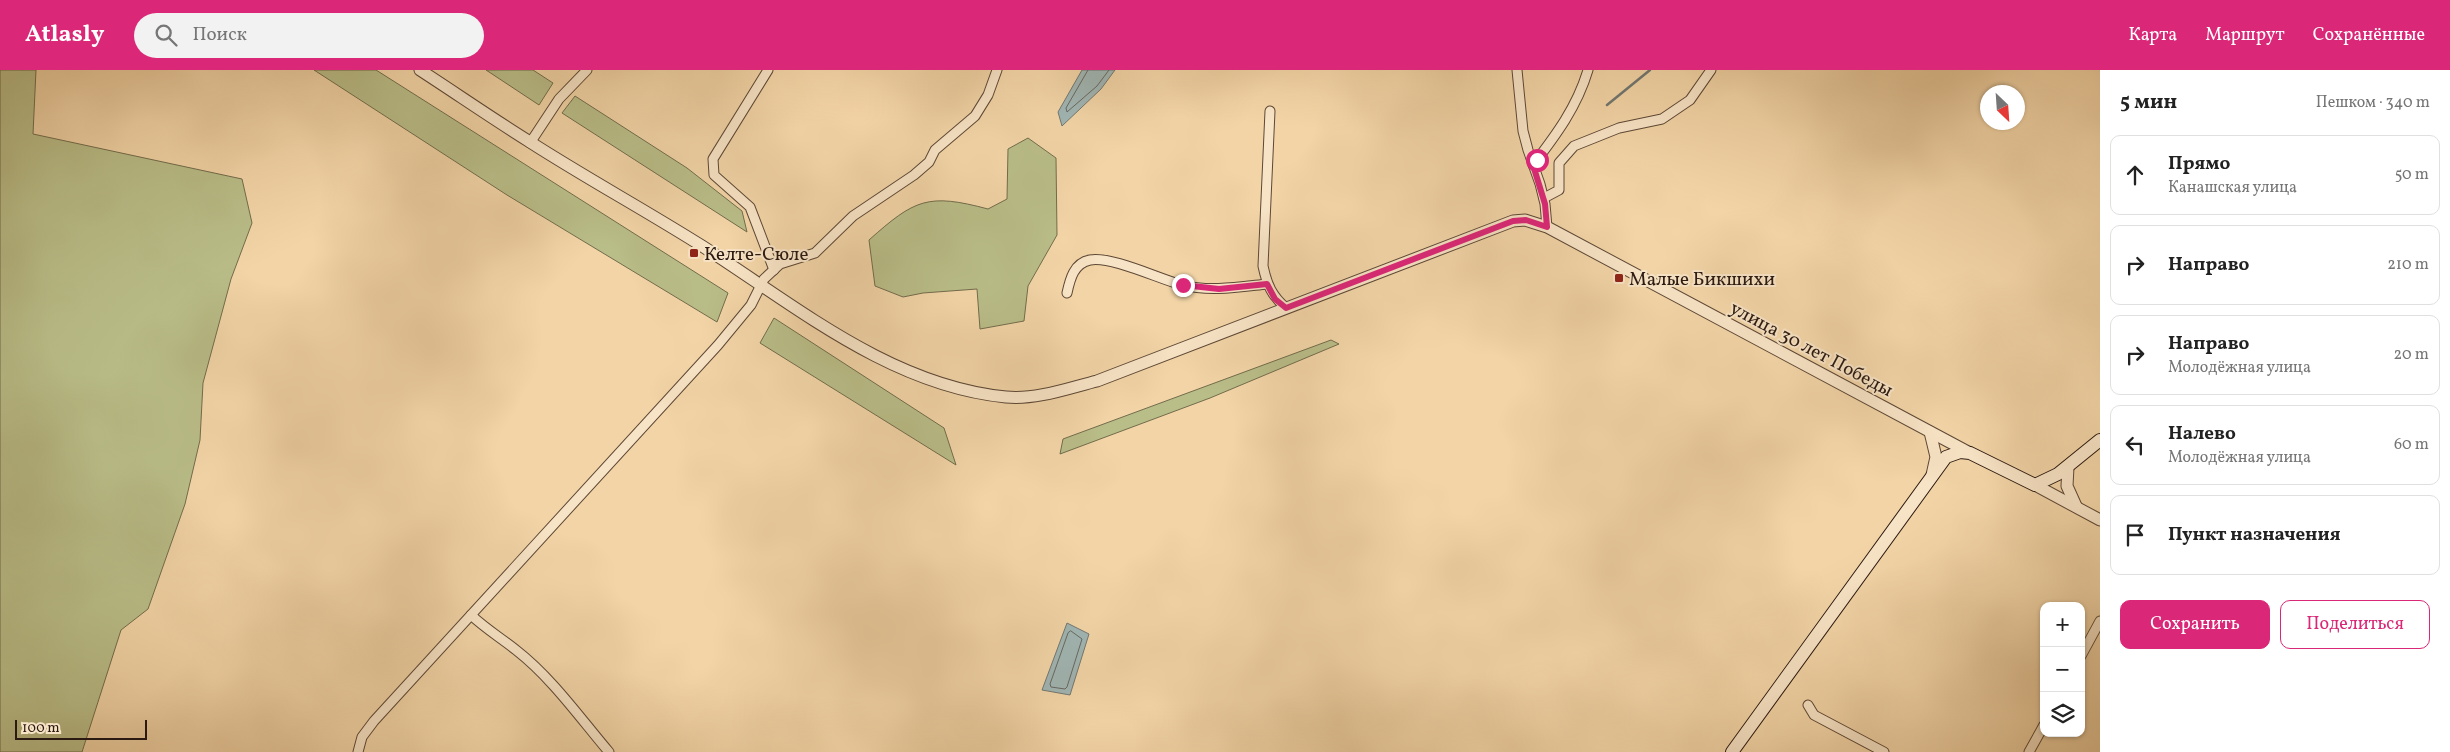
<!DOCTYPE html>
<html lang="ru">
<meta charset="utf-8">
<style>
:root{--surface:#fff;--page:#f2f2f2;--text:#222;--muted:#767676;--line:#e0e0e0;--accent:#db2777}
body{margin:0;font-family:Vollkorn,serif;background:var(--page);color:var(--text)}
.controls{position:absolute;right:15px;bottom:15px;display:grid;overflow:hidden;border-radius:10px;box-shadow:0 1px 4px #0004}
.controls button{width:45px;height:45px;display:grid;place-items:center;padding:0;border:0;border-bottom:1px solid var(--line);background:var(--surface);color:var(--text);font:25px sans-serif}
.compass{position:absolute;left:1980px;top:15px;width:45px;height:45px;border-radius:50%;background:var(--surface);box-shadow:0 1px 4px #0004;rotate:155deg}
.scale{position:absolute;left:15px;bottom:12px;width:132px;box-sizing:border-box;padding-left:5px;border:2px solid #2b1a11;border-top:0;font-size:14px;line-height:18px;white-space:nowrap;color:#2b1a11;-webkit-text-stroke:4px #f7e3c5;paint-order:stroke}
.stop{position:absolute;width:15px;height:15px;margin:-11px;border:4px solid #db2777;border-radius:50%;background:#fff}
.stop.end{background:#db2777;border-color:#fff;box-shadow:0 1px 5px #0008}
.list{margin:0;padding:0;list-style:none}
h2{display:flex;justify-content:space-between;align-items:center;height:65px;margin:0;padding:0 20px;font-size:21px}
h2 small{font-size:16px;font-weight:400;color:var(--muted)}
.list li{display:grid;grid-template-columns:32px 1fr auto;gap:15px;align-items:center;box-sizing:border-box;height:80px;margin:0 10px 10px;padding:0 10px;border:1px solid var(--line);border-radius:10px}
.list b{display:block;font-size:19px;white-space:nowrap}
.list p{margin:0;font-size:16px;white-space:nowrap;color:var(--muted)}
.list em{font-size:16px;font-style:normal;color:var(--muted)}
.actions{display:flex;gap:10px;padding:15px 20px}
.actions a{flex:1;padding:11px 0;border:1px solid var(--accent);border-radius:10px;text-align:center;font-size:18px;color:var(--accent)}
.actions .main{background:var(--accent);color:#fff}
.icon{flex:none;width:28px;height:28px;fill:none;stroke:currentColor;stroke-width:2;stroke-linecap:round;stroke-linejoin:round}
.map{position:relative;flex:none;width:2100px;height:682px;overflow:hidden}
header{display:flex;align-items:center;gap:30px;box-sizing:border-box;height:70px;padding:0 25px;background:var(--accent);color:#fff}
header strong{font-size:24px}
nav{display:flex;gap:28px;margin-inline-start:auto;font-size:18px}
.search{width:350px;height:45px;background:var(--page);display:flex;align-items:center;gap:12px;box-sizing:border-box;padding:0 18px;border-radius:28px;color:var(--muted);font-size:19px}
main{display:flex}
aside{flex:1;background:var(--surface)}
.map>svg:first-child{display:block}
.green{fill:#b9bd88;stroke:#726c4c}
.water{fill:#a0b5b3;stroke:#717772}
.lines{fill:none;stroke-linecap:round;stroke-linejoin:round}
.shore{stroke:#666862;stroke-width:1}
.stream{stroke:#717772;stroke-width:2.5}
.minor-casing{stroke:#5d4836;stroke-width:11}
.tertiary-casing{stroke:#5d4836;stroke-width:13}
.secondary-casing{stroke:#2b1a11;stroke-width:14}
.minor{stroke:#f7e3c5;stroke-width:9}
.tertiary{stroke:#f7e3c5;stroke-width:11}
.secondary{stroke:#f7e3c5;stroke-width:12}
.route{stroke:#db2777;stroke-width:6}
.poi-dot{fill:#8f2418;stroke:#f7e3c5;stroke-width:2}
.labels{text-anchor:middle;stroke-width:4;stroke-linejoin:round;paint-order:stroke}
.poi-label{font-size:19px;fill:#2b1a11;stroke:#f7e3c5;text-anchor:start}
.street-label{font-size:19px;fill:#2b1a11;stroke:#f7e3c5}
</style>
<header>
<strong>Atlasly</strong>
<div class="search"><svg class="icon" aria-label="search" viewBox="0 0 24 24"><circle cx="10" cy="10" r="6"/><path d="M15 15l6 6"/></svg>Поиск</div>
<nav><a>Карта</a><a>Маршрут</a><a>Сохранённые</a></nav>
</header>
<main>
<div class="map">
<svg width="2100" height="682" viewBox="0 0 2100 682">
<rect width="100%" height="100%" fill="#f2d4a6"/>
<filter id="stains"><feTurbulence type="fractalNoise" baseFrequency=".004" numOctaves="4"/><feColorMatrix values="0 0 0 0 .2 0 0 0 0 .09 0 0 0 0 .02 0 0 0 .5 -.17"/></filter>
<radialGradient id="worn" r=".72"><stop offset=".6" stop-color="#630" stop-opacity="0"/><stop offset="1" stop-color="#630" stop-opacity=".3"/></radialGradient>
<g class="green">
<polygon points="0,0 36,0 33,64 242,109 252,153 231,209 203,313 200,370 185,434 148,539 121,560 82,682 0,682"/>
<polygon points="314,0 376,0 728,223 717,252 507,125"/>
<polygon points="486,0 533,0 553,13 539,35"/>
<polygon points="575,26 687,98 742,141 747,162 562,43"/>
<path d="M1028 68 1056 88 1057 165 1028 216 1024 251 980 259 977 219 923 223 903 227 875 216 869 170C915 129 928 123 988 139L1007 129 1008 79Z"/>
<polygon points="774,248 944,358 956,395 760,273"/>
<polygon points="1331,270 1339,274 1210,328 1060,384 1063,369"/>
</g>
<g class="water">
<polygon points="1082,0 1115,0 1101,19 1062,56 1058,42"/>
<polygon points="1067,553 1089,564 1070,625 1042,620"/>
</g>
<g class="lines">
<g class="shore">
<polyline points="1088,0 1066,38 1067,42 1097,16 1109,0"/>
<polygon points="1071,561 1082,569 1067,617 1065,619 1051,617 1050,614 1068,563"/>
</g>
<polyline class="stream" points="1607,35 1650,0"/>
<g class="minor-casing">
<g id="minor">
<polyline points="768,0 713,89 714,105 750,137 774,200"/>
<polyline points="1517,0 1523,61 1528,80 1540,114 1545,134 1547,157"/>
<path d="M1270 41 1263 196C1267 215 1272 226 1286 238"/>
<polyline points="530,73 559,29 587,0"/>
<path d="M1533 95C1556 65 1577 37 1588 0"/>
<polyline points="1544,128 1559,120 1559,93 1574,76 1619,58 1662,49 1690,30 1711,0"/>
<path d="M1067 223C1070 209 1074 193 1090 190 1112 186 1159 209 1182 215 1210 222 1239 217 1267 214"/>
<path d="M471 545C486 559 501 568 516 580 552 608 580 648 609 682"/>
<polyline points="2081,586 2100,551"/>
<polyline points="1808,635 1814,645 1884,682"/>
<polyline points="358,682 362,667 374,651 718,275 751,235 764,209 780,194 815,183 853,146 914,105 929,92 935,80 975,46 988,25 997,0"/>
<polyline points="2029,682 2044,655"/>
</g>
</g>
<g class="tertiary-casing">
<g id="tertiary">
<path d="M420 0C457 24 493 49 530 72 586 108 645 140 702 176 796 236 891 316 1006 327 1036 330 1069 318 1097 311L1513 151 1525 150 1547 157 1970 383"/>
<polyline points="1930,362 1936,387 1932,405"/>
<polyline points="2068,397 2067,416 2076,436"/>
<polyline points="2035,415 2100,450"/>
</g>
</g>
<g class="secondary-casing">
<polyline id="secondary" points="1732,682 1946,387 1960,382 1970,383 2035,415 2058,404 2100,370"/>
</g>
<use href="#minor" class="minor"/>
<use href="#tertiary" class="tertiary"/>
<use href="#secondary" class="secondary"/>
</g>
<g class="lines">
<polyline class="route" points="1183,215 1219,219 1267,214 1275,229 1286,238 1513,151 1526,150 1547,157 1545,134 1533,95 1537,90"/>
</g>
<g class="poi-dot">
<rect x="689" y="178" width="10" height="10" rx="2.5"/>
<rect x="1614" y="203" width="10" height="10" rx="2.5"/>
</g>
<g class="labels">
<g class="poi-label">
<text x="704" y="190">Келте-Сюле</text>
<text x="1629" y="215">Малые Бикшихи</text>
</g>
<g class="street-label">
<text transform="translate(1812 278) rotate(28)" y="7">улица 30 лет Победы</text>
</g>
</g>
<rect width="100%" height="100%" filter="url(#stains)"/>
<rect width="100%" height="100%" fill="url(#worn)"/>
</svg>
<div class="controls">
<button>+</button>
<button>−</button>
<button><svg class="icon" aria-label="layers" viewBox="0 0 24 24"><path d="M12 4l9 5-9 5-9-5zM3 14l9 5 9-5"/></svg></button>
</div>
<svg class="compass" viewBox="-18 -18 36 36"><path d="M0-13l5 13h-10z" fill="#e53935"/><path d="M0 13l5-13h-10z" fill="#767676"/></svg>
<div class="scale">100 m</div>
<div class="stop" style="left:1537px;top:90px"></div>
<div class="stop end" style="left:1183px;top:215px"></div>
</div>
<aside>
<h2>5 мин<small>Пешком · 340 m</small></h2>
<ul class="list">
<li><svg class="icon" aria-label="ahead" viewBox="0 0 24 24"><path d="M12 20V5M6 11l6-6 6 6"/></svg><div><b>Прямо</b><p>Канашская улица</p></div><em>50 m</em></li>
<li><svg class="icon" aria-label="right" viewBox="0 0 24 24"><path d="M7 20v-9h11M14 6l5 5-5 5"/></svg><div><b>Направо</b></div><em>210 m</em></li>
<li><svg class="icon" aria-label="right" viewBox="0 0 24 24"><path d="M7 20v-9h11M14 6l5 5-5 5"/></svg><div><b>Направо</b><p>Молодёжная улица</p></div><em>20 m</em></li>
<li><svg class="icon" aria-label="left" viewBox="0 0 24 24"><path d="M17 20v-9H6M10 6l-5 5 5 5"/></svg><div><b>Налево</b><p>Молодёжная улица</p></div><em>60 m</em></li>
<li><svg class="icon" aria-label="arrive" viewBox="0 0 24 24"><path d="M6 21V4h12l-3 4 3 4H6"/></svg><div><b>Пункт назначения</b></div></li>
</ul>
<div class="actions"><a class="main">Сохранить</a><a>Поделиться</a></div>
</aside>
</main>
